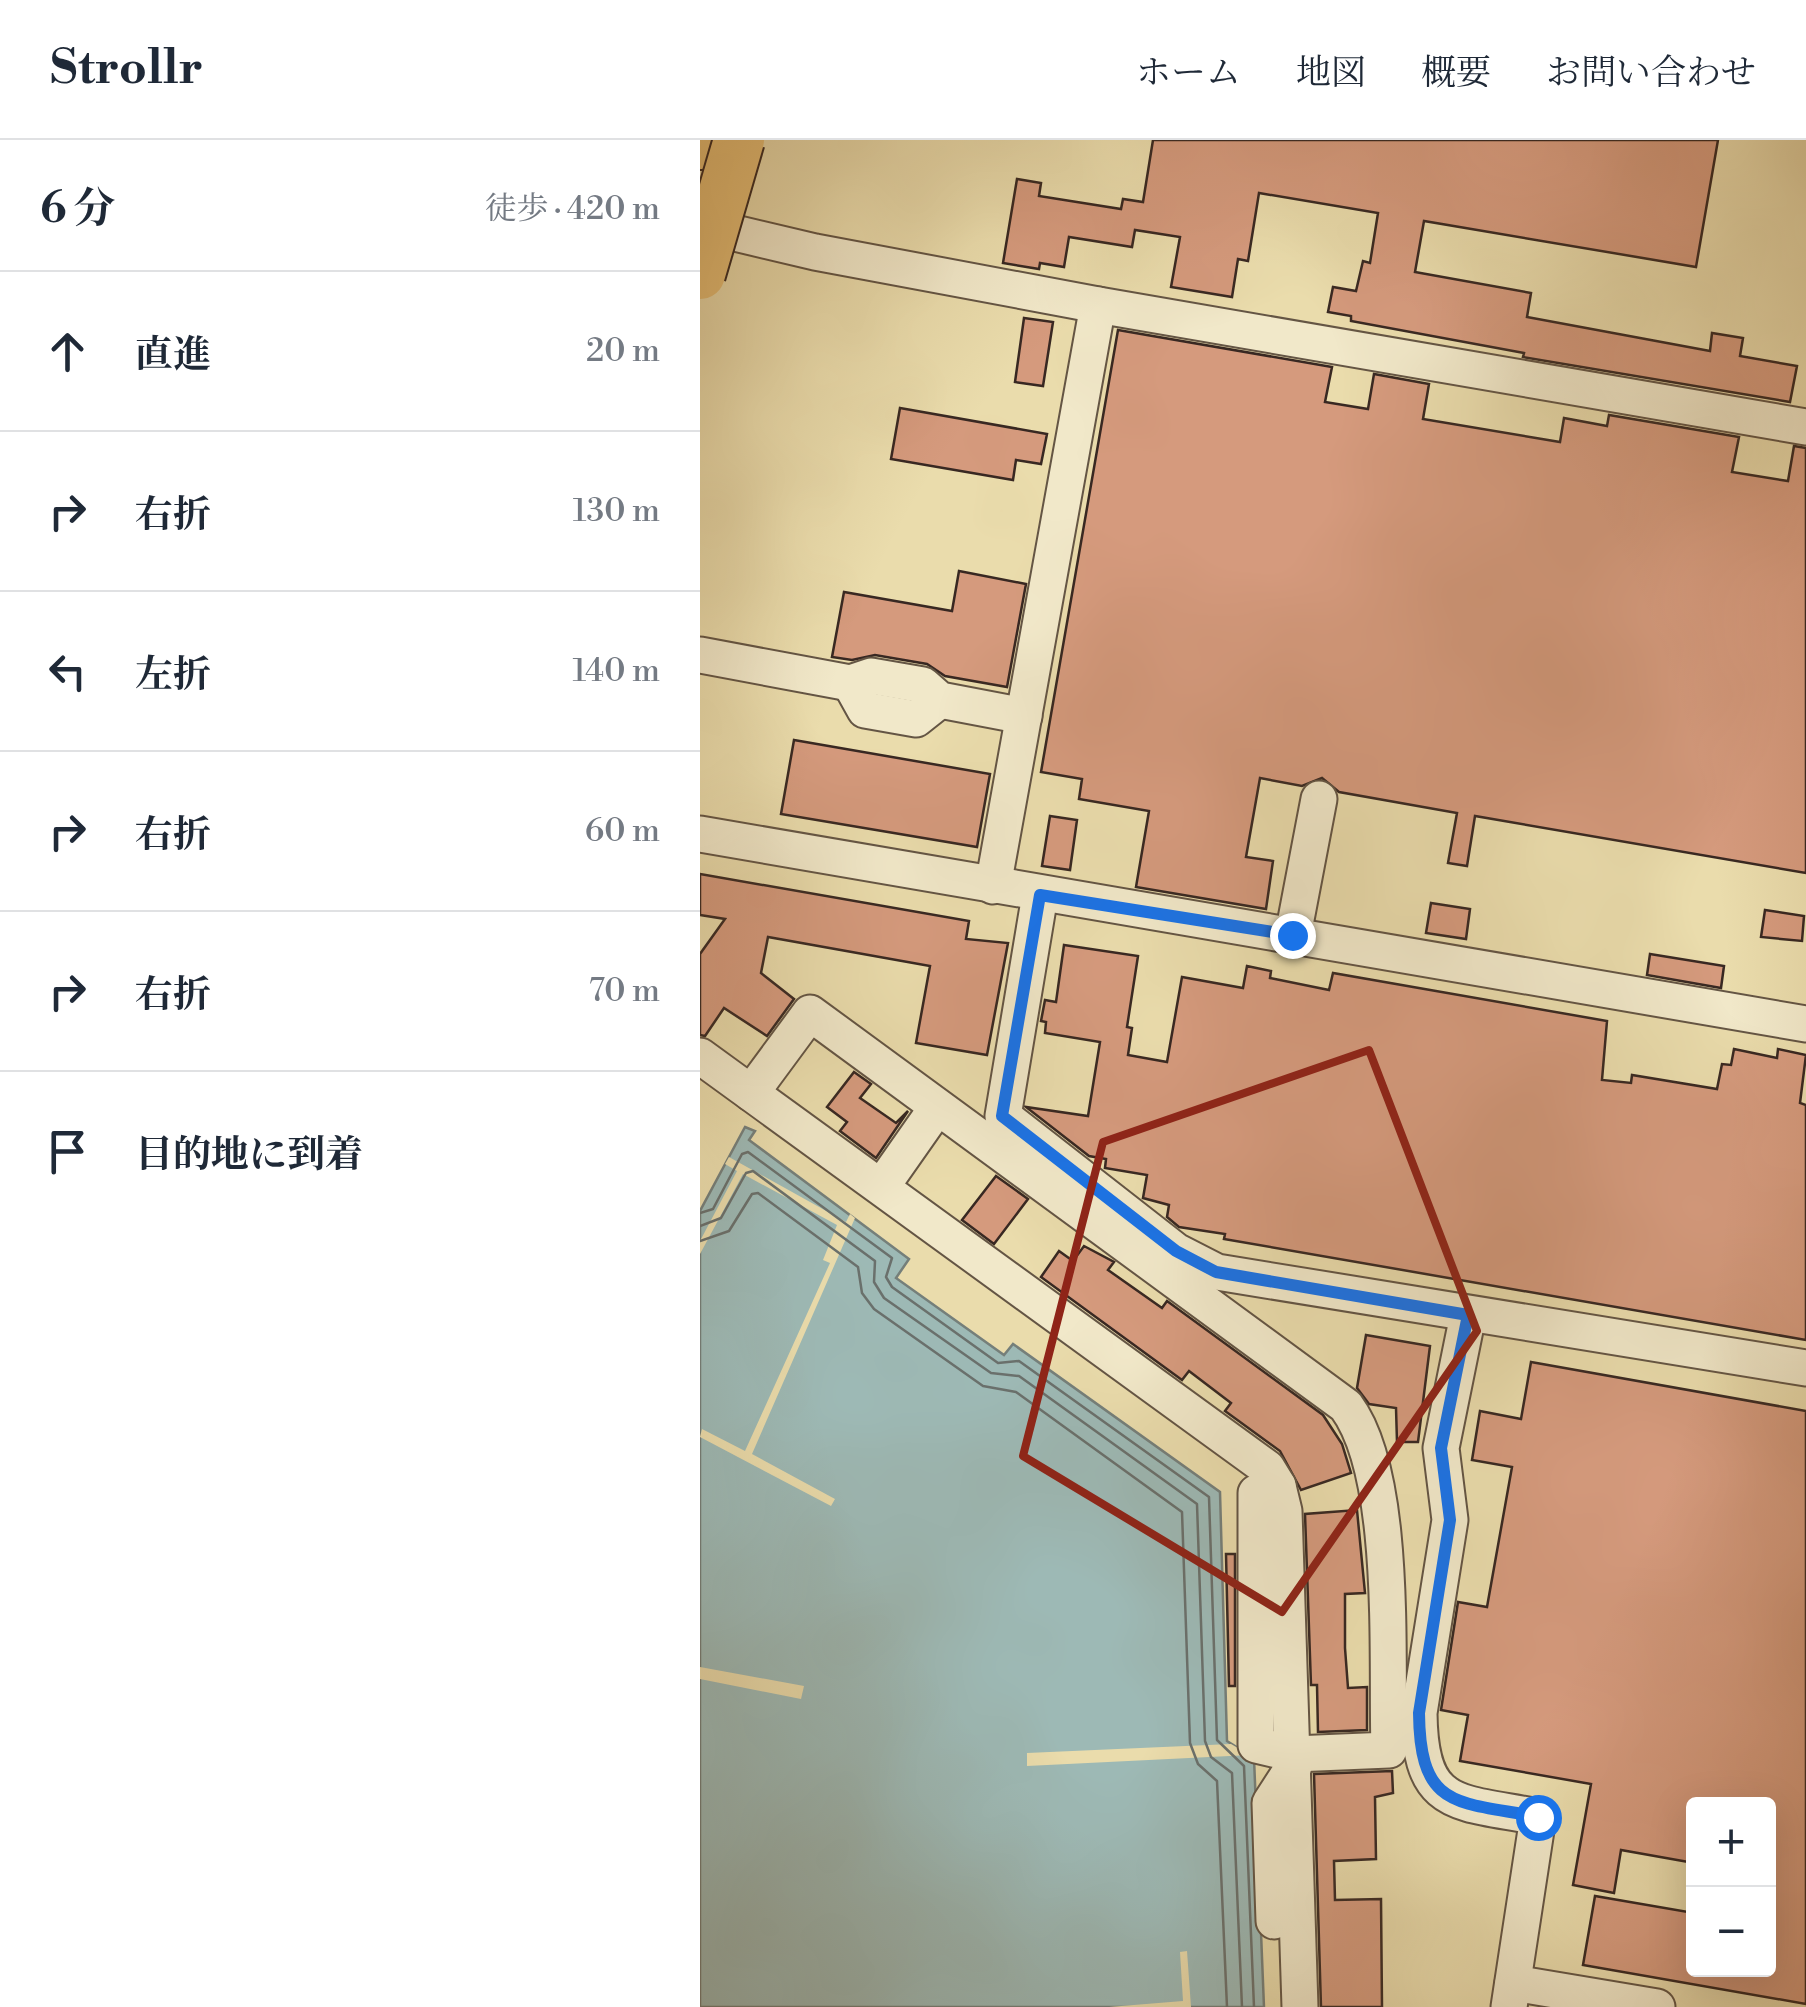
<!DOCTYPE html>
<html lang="ja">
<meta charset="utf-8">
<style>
:root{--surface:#fff;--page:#f2f2f3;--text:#1f2937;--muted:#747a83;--line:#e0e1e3}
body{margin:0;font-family:"Libre Bodoni","Noto Serif JP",serif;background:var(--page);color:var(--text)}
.controls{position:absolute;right:30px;bottom:30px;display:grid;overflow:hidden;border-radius:10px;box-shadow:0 10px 40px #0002}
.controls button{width:90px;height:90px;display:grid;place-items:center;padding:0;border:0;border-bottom:2px solid var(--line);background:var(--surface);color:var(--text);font:50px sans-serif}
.stop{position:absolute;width:30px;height:30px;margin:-22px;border:8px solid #1a73e8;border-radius:50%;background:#fff}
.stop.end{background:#1a73e8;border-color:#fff;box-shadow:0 2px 10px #0008}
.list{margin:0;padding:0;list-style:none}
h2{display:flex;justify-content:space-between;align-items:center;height:130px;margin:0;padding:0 40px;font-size:42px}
h2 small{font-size:32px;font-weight:400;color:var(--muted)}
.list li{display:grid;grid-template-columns:65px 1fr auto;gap:30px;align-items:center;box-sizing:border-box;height:160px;padding:0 40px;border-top:2px solid var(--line)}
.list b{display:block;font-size:38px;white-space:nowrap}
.list em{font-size:32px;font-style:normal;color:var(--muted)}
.icon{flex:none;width:55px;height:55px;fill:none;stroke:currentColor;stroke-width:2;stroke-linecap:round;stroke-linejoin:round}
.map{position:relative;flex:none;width:1106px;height:1867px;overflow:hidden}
header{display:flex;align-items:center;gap:60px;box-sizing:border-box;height:140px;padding:0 50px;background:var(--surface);border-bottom:2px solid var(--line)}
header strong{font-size:48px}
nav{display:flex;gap:55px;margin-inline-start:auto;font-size:35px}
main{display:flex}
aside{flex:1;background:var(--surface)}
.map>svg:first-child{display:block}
.water{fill:#9db9b5;stroke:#757f7a;stroke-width:2.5}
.pier{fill:#eadcac}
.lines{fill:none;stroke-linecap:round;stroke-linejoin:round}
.shore{stroke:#6a706c;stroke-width:2.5}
.building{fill:#d59a7d;stroke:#382822;stroke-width:2.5}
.minor-casing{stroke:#645544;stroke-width:39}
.highway-casing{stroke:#382822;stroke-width:54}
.minor{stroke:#f1e8c9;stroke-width:35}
.highway{stroke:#e5be76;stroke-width:50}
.highway-bridge-casing{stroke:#382822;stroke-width:54;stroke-linecap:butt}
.highway-bridge{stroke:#e5be76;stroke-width:50}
.route{stroke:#1a73e8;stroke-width:12}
.marked{fill:none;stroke:#8f2418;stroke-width:8;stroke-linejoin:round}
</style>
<header>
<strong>Strollr</strong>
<nav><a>ホーム</a><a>地図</a><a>概要</a><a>お問い合わせ</a></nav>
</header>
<main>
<aside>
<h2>6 分<small>徒歩 · 420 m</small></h2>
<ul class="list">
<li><svg class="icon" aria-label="ahead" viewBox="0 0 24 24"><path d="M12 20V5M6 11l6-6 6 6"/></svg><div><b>直進</b></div><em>20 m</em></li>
<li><svg class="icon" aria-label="right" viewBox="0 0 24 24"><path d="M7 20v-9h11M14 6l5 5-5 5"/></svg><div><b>右折</b></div><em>130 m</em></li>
<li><svg class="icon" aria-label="left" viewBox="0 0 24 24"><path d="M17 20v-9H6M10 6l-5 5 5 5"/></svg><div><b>左折</b></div><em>140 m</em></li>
<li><svg class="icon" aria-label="right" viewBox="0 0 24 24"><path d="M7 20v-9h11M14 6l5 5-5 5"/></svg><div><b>右折</b></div><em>60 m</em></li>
<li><svg class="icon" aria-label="right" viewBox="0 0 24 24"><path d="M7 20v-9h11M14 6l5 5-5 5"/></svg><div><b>右折</b></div><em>70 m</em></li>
<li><svg class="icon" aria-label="arrive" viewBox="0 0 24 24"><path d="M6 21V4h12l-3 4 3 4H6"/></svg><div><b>目的地に到着</b></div></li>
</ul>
</aside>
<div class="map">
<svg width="1106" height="1867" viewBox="0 0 1106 1867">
<rect width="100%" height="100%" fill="#eadcac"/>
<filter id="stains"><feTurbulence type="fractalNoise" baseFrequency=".002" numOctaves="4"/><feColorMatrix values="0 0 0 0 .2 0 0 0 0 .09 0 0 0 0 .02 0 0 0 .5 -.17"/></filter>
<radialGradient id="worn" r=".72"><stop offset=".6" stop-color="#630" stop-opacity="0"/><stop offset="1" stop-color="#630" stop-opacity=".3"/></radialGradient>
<polygon class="water" points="45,987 55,991 49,1000 209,1119 196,1138 304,1215 313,1204 520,1352 527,1601 554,1618 564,1867 0,1867 0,1071"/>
<g class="pier">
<polygon points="29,1017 146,1082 150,1074 155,1078 52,1314 135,1359 131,1366 0,1297 2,1289 45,1311 130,1123 123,1120 137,1085 43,1034 0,1114 0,1101 37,1031 25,1024"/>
<polygon points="0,1527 104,1546 101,1559 0,1539"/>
<polygon points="531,1604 550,1615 327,1626 327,1613"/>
<polygon points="487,1811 491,1867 409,1867 483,1861 480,1812"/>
</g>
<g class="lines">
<g class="shore">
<polyline points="0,1073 13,1069 42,1014 48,1012 192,1118 186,1137 192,1147 298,1223 319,1221 509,1357 517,1600 544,1626 554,1867"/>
<polyline points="0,1086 21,1078 46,1033 53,1031 175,1121 174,1142 184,1158 291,1233 319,1236 497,1364 505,1601 511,1617 532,1633 542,1867"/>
<polyline points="0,1101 29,1091 52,1054 58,1053 158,1127 162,1153 174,1169 283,1246 316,1252 482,1372 490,1603 498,1624 517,1641 527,1867"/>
</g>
</g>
<g class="building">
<polygon points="453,0 1018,0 996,127 724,81 715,132 831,153 827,177 1010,211 1012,193 1043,198 1040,216 1097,226 1090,262 823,217 824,213 651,181 651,176 628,172 633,147 656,151 663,121 670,123 678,73 559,53 548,121 538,119 532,157 471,147 480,97 435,90 432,107 369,97 364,127 340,123 339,129 303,123 317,39 341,43 339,56 421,69 423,59 443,62"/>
<polygon points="324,178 353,182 343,246 315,242"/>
<polygon points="418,190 632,227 625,262 668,269 674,234 729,244 723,279 860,302 864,278 907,286 909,275 1039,297 1032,332 1088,341 1094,306 1106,308 1106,733 775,676 767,726 748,723 757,673 639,652 622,638 602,646 560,638 546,717 573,721 566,769 436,747 449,671 379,659 382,639 341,632"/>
<polygon points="200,268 347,294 341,324 316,320 313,340 191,319"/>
<polygon points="259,431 326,444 307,547 245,536 227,524 175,515 152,520 132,517 144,452 252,471"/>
<polygon points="94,600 290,634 277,707 81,674"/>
<polygon points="350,676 377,680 370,730 342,726"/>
<polygon points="0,734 269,781 266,799 308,803 287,915 216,903 230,826 68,797 61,833 94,859 67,896 24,868 5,896 0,895 0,814 25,779 0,775"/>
<polygon points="731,763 770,769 766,799 726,793"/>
<polygon points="1065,770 1104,776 1102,801 1061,797"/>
<polygon points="364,805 438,816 427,887 432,888 428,915 467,922 482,837 543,848 547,826 571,831 570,838 629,850 633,833 907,881 902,940 931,943 932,935 1017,949 1022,924 1031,925 1034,909 1077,918 1078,909 1106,915 1100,963 1106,965 1106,1200 524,1099 525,1094 479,1087 467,1077 469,1065 443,1058 447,1035 405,1028 406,1019 389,1016 326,967 388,976 400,902 345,893 346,882 341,881 345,860 356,862"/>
<polygon points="950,814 1024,826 1021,848 947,835"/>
<polygon points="154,932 171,944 160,958 196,983 208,971 176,1018 140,991 147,982 127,967"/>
<polygon points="296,1036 328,1059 294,1104 262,1080"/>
<polygon points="384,1106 414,1122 408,1130 462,1168 467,1161 623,1275 642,1304 651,1333 601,1350 580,1311 525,1271 531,1263 489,1231 482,1240 341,1137 359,1111 373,1121"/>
<polygon points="666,1195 730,1206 718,1302 697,1302 696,1268 669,1264 657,1248"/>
<polygon points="831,1222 1106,1271 1106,1864 883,1825 895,1756 994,1773 994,1830 1068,1830 1068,1664 994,1664 994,1723 921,1710 914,1753 873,1745 891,1644 760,1621 768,1575 741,1570 758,1462 787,1467 812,1327 772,1320 780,1271 821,1279"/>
<polygon points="657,1370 665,1453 645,1454 645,1508 648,1548 667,1547 667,1590 618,1592 617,1545 611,1545 605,1374"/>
<polygon points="526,1414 535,1414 535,1546 529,1546"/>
<polygon points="692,1631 693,1653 675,1657 676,1719 634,1721 635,1760 681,1759 682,1867 621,1867 614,1634"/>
</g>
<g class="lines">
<g class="minor-casing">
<g id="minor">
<polyline points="1,85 115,112 398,165 1106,287"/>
<polyline points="0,515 150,543 171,536 223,545 240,560 324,576"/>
<polyline points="150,543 165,570 216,579 240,560"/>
<polyline points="0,694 1106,884"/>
<polyline points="293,746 398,165"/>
<polyline points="340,755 303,976 476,1111 517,1132 1106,1228"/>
<polyline points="593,795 619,659"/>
<polyline points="0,916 567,1328 578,1346 584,1371 600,1867"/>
<path d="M51 953 110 873 646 1266C698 1336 686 1520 689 1610L594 1614 556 1605V1353L578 1346"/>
<polyline points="182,1046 236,969"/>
<path d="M768 1175 741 1308 750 1380 719 1573C720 1670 757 1661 838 1677L809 1867"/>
<polyline points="574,1781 570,1663 594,1626"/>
<polyline points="813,1843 957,1867"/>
</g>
</g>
<g class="highway-casing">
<polyline id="highway" points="0,4 1,0"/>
</g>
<use href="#minor" class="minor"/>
<use href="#highway" class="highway"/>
<g class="highway-bridge-casing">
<polyline id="highway-bridge" points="0,134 39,0"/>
</g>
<use href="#highway-bridge" class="highway-bridge"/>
</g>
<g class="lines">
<path class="route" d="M592 795 340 755 302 976 476 1111 516 1132 768 1175 741 1308 750 1380 719 1573C720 1670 757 1661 838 1677"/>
</g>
<path class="marked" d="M669 910 777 1191 582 1472 323 1316 403 1002Z"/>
<rect width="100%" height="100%" filter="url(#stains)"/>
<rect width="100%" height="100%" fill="url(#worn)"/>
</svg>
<div class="controls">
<button>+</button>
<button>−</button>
</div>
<div class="stop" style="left:838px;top:1677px"></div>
<div class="stop end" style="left:592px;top:795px"></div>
</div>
</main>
